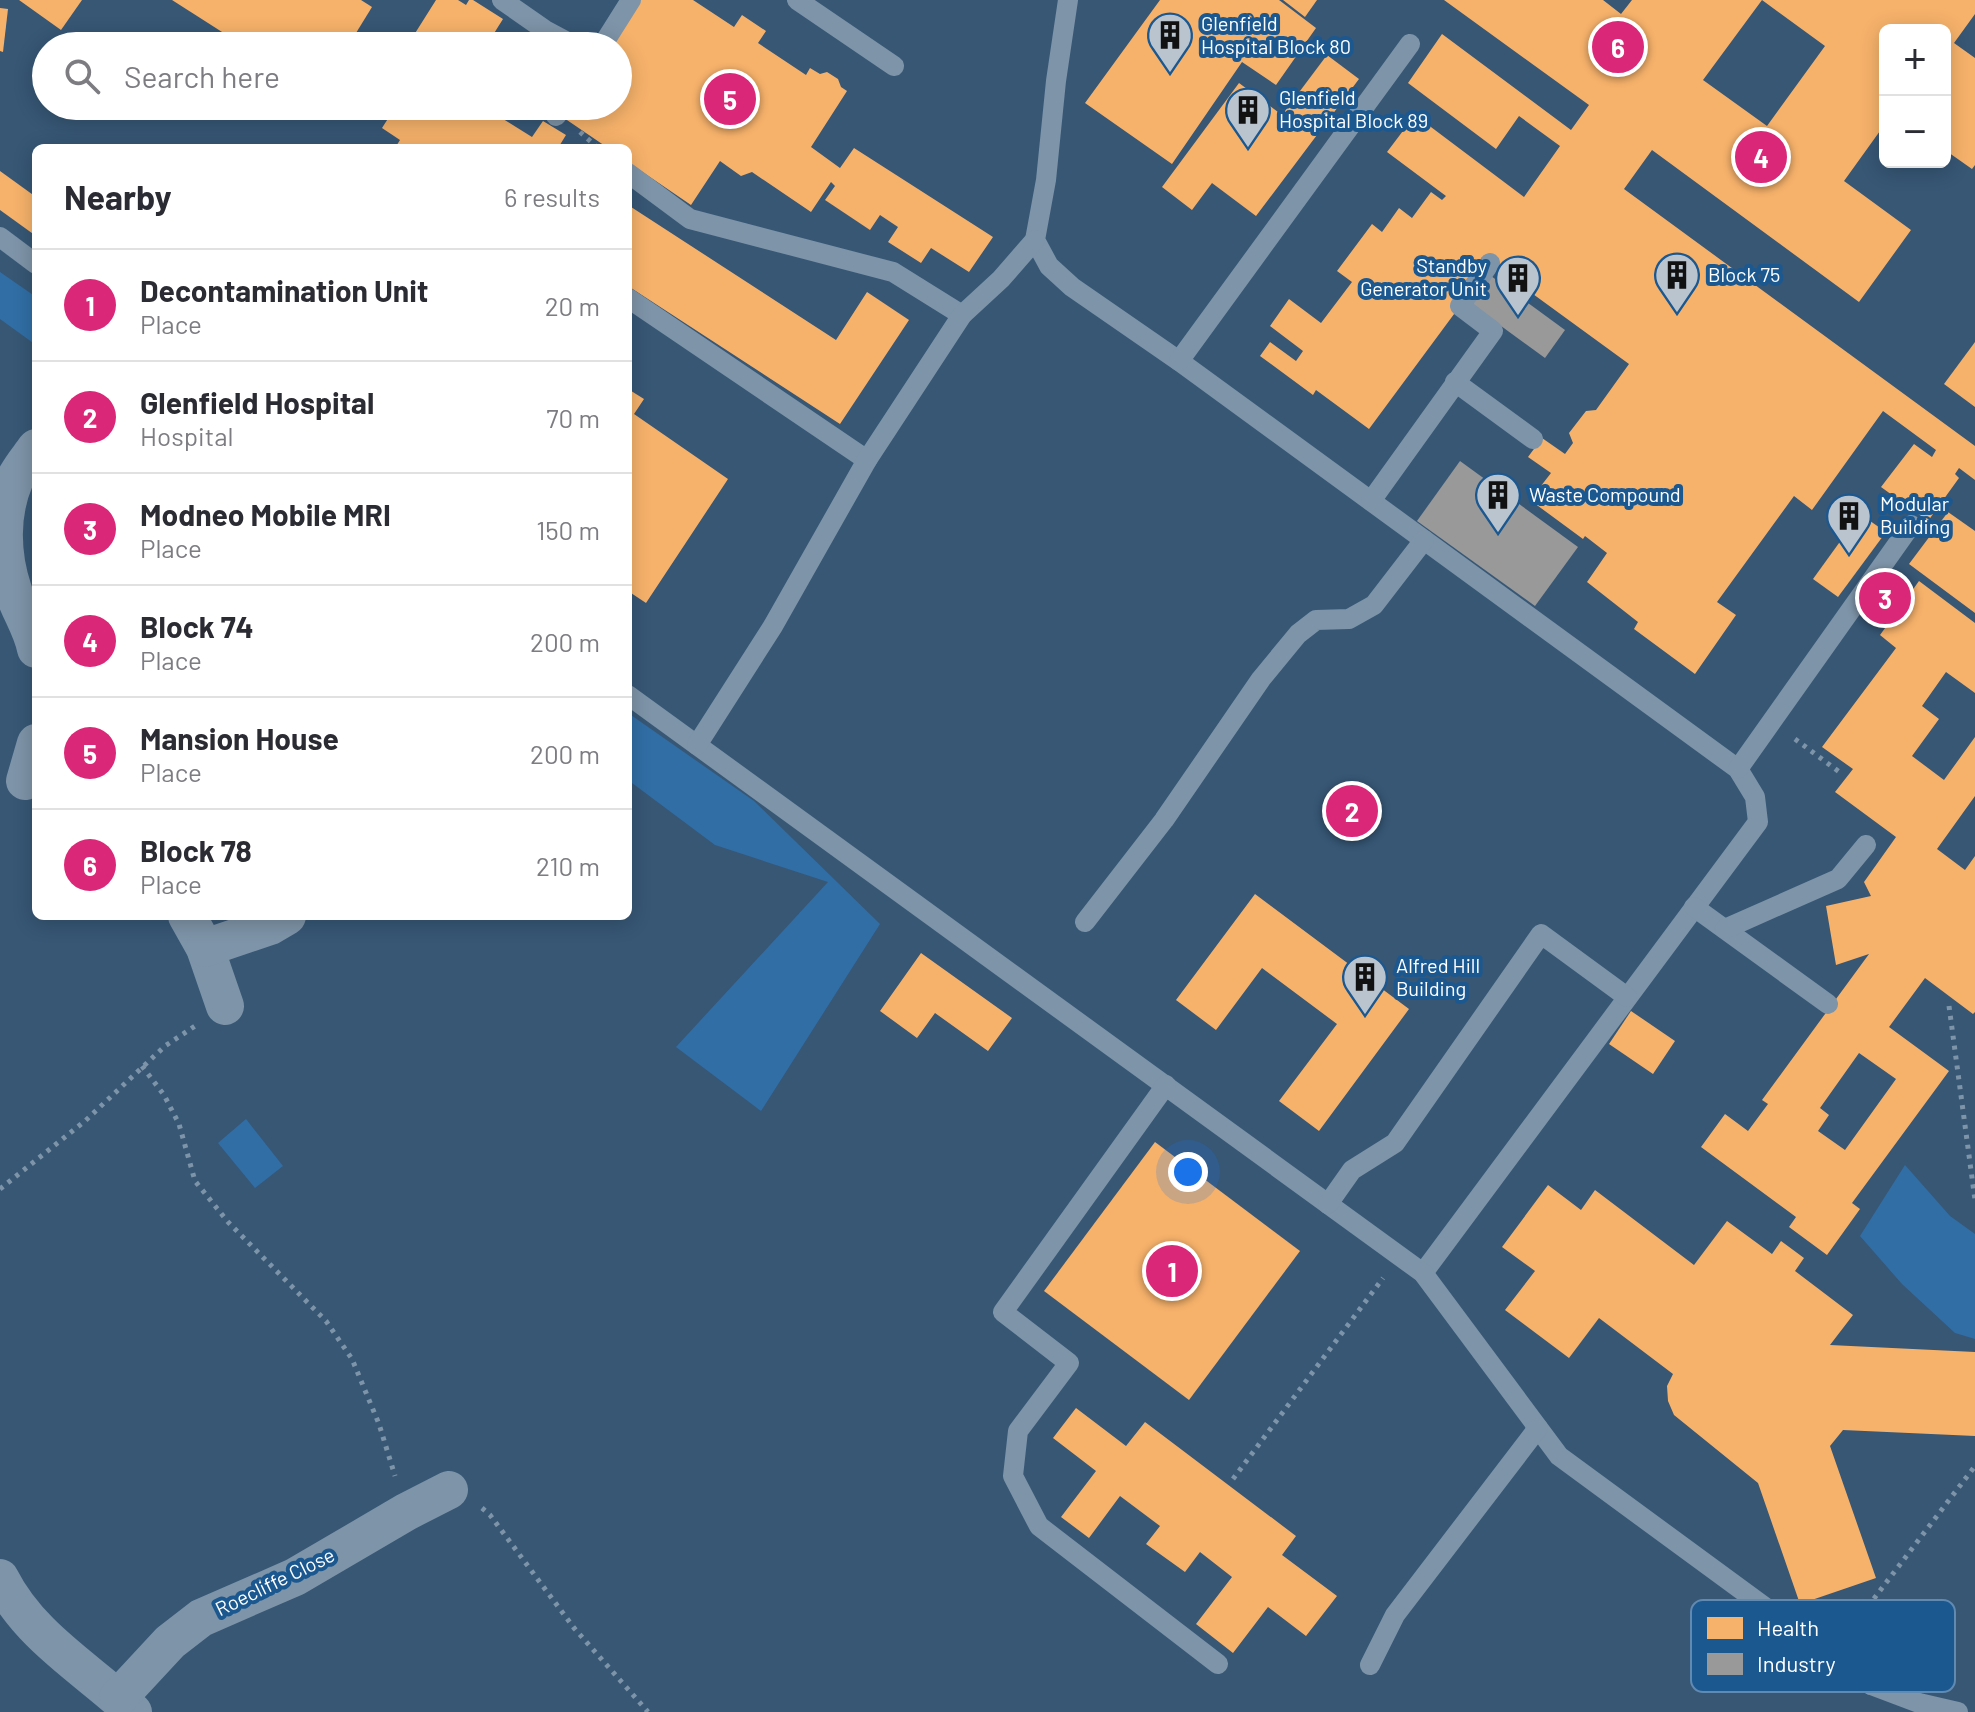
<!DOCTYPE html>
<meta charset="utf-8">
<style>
:root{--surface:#fff;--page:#f2f2f3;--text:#2b2b33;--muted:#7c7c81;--line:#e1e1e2;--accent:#db2777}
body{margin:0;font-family:Barlow,sans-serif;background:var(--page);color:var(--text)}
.controls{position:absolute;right:24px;top:24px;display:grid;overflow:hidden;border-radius:12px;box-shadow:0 4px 20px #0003}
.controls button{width:72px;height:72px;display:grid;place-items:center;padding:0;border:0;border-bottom:2px solid var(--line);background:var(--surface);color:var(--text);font:40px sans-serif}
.you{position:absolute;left:1188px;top:1172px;width:28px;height:28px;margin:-20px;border:6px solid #fff;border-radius:50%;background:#1a73e8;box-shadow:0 0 0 12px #1a73e833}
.badge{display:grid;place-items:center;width:52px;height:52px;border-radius:50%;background:var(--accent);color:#fff;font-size:26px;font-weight:700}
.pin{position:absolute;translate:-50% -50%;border:4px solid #fff;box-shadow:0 2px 8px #0006}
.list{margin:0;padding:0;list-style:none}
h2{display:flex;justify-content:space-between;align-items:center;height:104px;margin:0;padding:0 32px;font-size:34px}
h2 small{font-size:26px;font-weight:400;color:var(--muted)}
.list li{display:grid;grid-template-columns:52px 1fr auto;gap:24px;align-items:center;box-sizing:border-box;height:112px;padding:0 32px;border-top:2px solid var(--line)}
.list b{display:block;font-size:30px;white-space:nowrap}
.list p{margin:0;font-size:26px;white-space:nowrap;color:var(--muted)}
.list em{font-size:26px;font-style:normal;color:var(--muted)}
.icon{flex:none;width:44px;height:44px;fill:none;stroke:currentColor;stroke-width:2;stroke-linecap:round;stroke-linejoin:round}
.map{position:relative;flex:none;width:1975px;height:1712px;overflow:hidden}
.search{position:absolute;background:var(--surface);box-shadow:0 4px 20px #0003;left:32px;top:32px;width:600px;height:88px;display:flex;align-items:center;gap:20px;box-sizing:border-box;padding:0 28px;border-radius:44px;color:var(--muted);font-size:30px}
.panel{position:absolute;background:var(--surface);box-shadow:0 4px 20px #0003;left:32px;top:144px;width:600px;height:776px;border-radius:12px}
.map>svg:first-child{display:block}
.green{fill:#316ea5}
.health{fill:#f6b26b;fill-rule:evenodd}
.industry{fill:#999}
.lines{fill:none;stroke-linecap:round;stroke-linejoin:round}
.path{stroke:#7e94a8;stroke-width:5;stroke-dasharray:4 6;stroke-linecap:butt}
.service{stroke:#7e94a8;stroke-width:20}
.minor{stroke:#7e94a8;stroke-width:38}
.labels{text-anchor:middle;stroke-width:8;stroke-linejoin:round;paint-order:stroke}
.poi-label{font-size:20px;fill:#fff;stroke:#1c5890;text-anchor:start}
.street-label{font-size:20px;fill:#fff;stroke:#1c5890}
.key{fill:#1c5890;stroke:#608ab1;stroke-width:2}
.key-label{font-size:22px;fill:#fff}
</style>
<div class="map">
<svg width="1975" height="1712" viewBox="0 0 1975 1712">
<rect width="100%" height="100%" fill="#375775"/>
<g class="green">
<polygon points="0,272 36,297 36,345 0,319"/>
<polygon points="628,713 754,801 880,924 761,1111 676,1047 828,882 715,845 628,780"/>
<polygon points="246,1119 283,1166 255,1188 218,1143"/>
<polygon points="1905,1165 1950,1216 1975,1234 1975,1339 1955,1333 1902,1284 1860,1236"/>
</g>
<g class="health">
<polygon points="19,0 82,0 61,30"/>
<polygon points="172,0 361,0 372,7 348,46 244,46"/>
<polygon points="436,0 458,0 466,5 469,0 473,0 503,19 486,46 407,46"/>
<polygon points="639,0 693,0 734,27 742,15 766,31 758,43 806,75 810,68 820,74 827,72 838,79 841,87 847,91 811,147 840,168 854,148 993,237 969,272 931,248 921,263 888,242 898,227 880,215 870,230 825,200 835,186 831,182 811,212 752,172 741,176 720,161 691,205 628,162 628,148 608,148 564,118 572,106 618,106 618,46 610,46"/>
<polygon points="1160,0 1279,0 1316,28 1276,85 1242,62 1172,164 1085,103"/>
<polygon points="1283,0 1317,0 1305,17"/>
<path d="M1444 0H1603L1621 14 1632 0H1975V14L1954 43 1975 58V165L1972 169 1945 150V30H1885V124L1844 181 1911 230 1859 302 1652 150 1624 189 1975 446V480L1959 468 1955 474 1959 478 1928 521 1881 487 1914 444 1932 457 1936 450 1883 411 1812 510 1794 496 1717 602 1736 615 1695 674 1634 629 1638 622 1587 582 1607 553 1585 536 1583 539 1530 500 1551 473 1528 457 1542 438 1565 454 1573 443 1569 433 1586 411 1596 410 1629 364 1482 257 1460 306 1369 429 1316 390 1313 395 1260 356 1270 342 1296 361 1303 351 1270 326 1289 299 1321 323 1352 282 1337 271 1372 224 1382 232 1399 208 1412 218 1431 192 1442 200 1446 196 1387 152 1415 115 1524 197 1560 146 1519 116 1496 149 1408 83 1442 34 1571 130 1589 105ZM1762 0 1825 46 1767 126 1703 80Z"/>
<polygon points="0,8 8,9 3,52 0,51"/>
<polygon points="1327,55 1359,79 1256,216 1212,183 1192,210 1162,187 1239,83 1282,115"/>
<polygon points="396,106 482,106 532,137 543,121 566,135 558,148 395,148 400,140 382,128"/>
<polygon points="0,171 36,197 36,236 0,210"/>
<polygon points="628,205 836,340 867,292 909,320 840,424 628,286"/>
<polygon points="1975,342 1975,407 1944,384"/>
<polygon points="628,389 644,399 634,414 728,479 646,603 628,591"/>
<polygon points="1948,512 1975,531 1975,613 1909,564"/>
<polygon points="1860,514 1886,532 1838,597 1813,579"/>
<polygon points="1895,570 1909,580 1876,625 1861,615"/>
<path d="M1919 581 1975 623V693L1946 672 1922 706 1939 719 1912 756 1944 780 1975 737V796L1937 849 1965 870 1975 856V1012L1973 1014 1925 978 1889 1027 1949 1071 1852 1203 1860 1209 1827 1255 1789 1227 1796 1217 1701 1147 1725 1114 1748 1131 1768 1104 1762 1100 1869 954 1836 965 1826 906 1871 896 1864 882 1896 837 1835 792 1853 769 1822 747 1896 648 1880 635ZM1859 1053 1896 1079 1845 1150 1818 1131 1829 1115 1820 1108Z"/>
<polygon points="1255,894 1409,1009 1319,1131 1279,1101 1337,1024 1262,968 1216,1030 1176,1000"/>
<polygon points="921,953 1012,1018 988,1051 935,1013 917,1038 880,1011"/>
<polygon points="1631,1011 1675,1041 1653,1074 1609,1044"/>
<polygon points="1155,1142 1300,1251 1189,1400 1044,1291"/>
<polygon points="1548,1185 1581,1210 1595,1190 1694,1265 1727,1221 1772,1254 1781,1241 1804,1258 1795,1271 1853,1315 1830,1345 1975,1352 1975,1436 1843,1430 1830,1446 1876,1578 1800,1604 1758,1483 1674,1415 1668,1401 1667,1386 1673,1374 1599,1318 1569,1358 1505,1310 1535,1271 1502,1247"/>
<polygon points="1076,1408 1126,1446 1145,1422 1296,1536 1282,1555 1337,1596 1306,1636 1268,1607 1233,1653 1196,1624 1232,1577 1200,1552 1185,1572 1146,1544 1160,1526 1120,1496 1089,1538 1061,1517 1096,1471 1053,1438"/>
</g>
<g class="industry">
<polygon points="1491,276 1565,330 1545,358 1471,304"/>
<polygon points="1460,461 1578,547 1535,606 1417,521"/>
</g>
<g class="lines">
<g class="path">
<polyline points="580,132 598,148"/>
<polyline points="1795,739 1842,774"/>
<polyline points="1949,1006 1975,1200"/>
<polyline points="142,1066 164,1095 179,1124 195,1181 228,1222 326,1321 352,1359 379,1424 395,1476"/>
<polyline points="0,1189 85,1121 165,1046 195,1026"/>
<polyline points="1233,1479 1383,1278"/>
<polyline points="482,1508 490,1515 574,1628 648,1712"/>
<polyline points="1880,1627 1863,1613 1975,1466"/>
</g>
<g class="service">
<polyline points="502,0 545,30 575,46"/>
<polyline points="797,0 894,66"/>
<polyline points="1068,0 1056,81 1046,180 1035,240 1049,266 1072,287 1179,361 1738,769 1755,797 1758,822 1423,1273"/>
<polyline points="602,46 631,0"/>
<polyline points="556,116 563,106"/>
<polyline points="628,173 690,219 893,272 962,315"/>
<polyline points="0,237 36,264"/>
<polyline points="628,298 867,460"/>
<polyline points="1179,361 1410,44"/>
<polyline points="1455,382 1533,439"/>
<polyline points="1371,501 1493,331 1460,306 1490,263"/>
<polyline points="628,695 1423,1273 1559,1456 1871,1685 1919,1703 1958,1712"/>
<polyline points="697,745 773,626 867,460 962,315 1001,279 1035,240"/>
<polyline points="1738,769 1911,525"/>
<polyline points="1694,907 1828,1004"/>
<polyline points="1085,922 1164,820 1261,679 1298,634 1316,620 1349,619 1374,605 1424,540"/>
<polyline points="1725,929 1838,879 1866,845"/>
<polyline points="1166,1085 1003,1312 1069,1363 1018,1431 1013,1476 1039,1526 1218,1664"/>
<polyline points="1328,1204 1352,1170 1395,1143 1541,934 1627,997"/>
<polyline points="1370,1665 1395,1615 1538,1428"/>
<polyline points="1871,1685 1903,1645"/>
</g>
<g class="minor">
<path d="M36 448C29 458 20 468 15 479 0 514 1 554 13 590 19 610 32 628 36 649"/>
<polyline points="25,781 36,743"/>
<polyline points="187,916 205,948 225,1006"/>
<polyline points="205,948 270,926 287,916"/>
<path d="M0 1578C30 1637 86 1668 133 1712"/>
<polyline points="118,1698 170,1642 201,1618 295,1577 406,1512 449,1490"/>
</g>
</g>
<defs>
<g id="building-pin" transform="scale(2.3)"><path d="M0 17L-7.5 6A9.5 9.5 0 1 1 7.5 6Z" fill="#b9c4cf" stroke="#1c5890"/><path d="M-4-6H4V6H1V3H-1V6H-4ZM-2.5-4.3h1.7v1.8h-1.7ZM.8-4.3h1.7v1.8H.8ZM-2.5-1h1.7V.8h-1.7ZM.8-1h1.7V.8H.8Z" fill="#111"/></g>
</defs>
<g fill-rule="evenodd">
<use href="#building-pin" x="1170" y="35"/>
<use href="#building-pin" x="1248" y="110"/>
<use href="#building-pin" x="1677" y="275"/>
<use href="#building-pin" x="1518" y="278"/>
<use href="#building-pin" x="1498" y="495"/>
<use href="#building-pin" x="1849" y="516"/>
<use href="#building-pin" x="1365" y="977"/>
</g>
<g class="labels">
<g class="poi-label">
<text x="1201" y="31">Glenfield<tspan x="1201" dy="23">Hospital Block 80</tspan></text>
<text x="1279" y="105">Glenfield<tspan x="1279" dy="23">Hospital Block 89</tspan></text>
<text x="1487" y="273" text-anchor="end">Standby<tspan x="1487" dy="23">Generator Unit</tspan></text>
<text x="1708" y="282">Block 75</text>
<text x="1529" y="502">Waste Compound</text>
<text x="1880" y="511">Modular<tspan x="1880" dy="23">Building</tspan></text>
<text x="1396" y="973">Alfred Hill<tspan x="1396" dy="23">Building</tspan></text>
</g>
<g class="street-label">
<text transform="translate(275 1582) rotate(-26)" y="7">Roecliffe Close</text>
</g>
</g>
<rect x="1691" y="1600" width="264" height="92" rx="12" class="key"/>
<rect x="1707" y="1617" width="36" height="22" fill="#f6b26b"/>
<rect x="1707" y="1653" width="36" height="22" fill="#999"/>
<g class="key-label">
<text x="1757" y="1636">Health</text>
<text x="1757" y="1672">Industry</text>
</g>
</svg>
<div class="controls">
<button>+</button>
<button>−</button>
</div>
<div class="you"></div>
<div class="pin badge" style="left:1172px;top:1271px">1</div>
<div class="pin badge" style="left:1352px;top:811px">2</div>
<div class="pin badge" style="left:1885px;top:598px">3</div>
<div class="pin badge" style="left:1761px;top:157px">4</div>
<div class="pin badge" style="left:730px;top:99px">5</div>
<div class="pin badge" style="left:1618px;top:47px">6</div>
<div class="search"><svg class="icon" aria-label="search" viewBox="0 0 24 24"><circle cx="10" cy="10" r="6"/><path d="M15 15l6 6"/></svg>Search here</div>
<section class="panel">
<h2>Nearby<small>6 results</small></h2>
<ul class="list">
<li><span class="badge">1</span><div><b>Decontamination Unit</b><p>Place</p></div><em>20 m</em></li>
<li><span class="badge">2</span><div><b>Glenfield Hospital</b><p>Hospital</p></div><em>70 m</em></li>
<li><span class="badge">3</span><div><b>Modneo Mobile MRI</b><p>Place</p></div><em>150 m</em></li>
<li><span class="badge">4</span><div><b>Block 74</b><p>Place</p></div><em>200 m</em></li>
<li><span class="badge">5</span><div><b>Mansion House</b><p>Place</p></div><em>200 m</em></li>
<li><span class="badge">6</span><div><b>Block 78</b><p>Place</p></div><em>210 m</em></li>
</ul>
</section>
</div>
